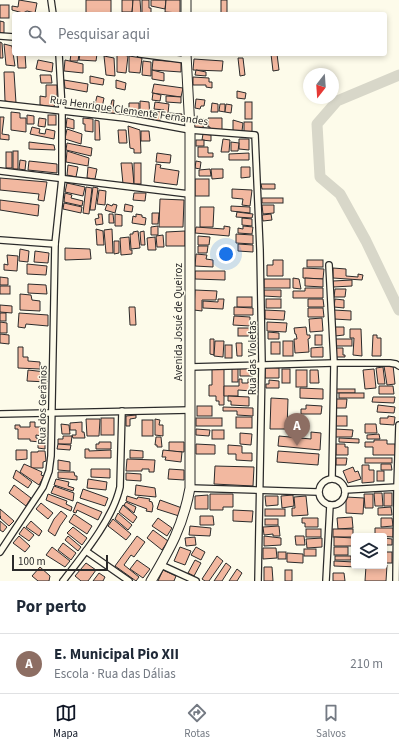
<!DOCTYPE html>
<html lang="pt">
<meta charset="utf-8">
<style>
:root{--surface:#fff;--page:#f6f6f7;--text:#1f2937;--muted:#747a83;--line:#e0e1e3;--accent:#111827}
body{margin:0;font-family:"Source Sans 3",sans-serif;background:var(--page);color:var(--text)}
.controls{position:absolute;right:12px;bottom:12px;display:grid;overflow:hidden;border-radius:4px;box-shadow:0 2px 6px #0003}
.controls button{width:36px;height:36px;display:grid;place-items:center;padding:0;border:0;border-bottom:1px solid var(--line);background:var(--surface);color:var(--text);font:20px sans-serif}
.compass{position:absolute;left:303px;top:68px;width:36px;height:36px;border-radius:50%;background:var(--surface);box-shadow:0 2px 6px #0003;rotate:197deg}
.scale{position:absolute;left:12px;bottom:10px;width:96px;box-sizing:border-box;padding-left:4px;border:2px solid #2b2b2b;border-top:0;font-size:11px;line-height:14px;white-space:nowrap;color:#2b2b2b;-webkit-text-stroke:3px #fdfbea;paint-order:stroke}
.you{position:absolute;left:226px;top:254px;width:14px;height:14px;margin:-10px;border:3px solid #fff;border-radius:50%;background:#1a73e8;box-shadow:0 0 0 6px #1a73e833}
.badge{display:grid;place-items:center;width:26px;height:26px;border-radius:50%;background:var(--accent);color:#fff;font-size:13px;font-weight:700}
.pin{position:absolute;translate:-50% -33px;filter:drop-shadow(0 1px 2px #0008)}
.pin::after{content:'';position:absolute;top:21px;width:14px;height:12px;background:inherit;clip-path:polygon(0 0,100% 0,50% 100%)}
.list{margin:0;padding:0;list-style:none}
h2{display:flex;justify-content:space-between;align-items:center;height:52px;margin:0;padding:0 16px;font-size:17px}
h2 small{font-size:13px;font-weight:400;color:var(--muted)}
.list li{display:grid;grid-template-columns:26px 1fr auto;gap:12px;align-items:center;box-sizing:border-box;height:60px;padding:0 16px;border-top:1px solid var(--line)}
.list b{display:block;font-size:15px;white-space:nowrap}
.list p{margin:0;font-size:13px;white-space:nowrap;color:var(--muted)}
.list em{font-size:13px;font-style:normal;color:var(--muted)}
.icon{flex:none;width:22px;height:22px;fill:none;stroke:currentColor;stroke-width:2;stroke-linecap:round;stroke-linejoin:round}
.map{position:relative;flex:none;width:399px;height:581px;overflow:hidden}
.search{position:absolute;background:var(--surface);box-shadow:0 2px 6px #0003;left:12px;right:12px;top:12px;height:44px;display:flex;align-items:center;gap:10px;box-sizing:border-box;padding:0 14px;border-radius:4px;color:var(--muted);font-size:15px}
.sheet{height:112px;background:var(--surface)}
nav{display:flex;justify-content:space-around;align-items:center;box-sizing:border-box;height:56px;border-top:1px solid var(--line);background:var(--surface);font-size:11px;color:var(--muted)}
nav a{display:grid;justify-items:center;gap:2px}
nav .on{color:var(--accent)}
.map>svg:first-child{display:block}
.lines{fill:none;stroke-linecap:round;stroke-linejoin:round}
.river{stroke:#d8d7c9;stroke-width:11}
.building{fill:#f2b8a0;stroke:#2b2b2b}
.minor-casing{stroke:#2b2b2b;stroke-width:8}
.primary-casing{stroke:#2b2b2b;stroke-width:11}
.minor{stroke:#fdfbea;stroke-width:5.5}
.primary{stroke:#fdfbea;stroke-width:9}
.labels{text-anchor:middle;stroke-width:3;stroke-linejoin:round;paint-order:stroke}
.street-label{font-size:11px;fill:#2b2b2b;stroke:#fdfbea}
</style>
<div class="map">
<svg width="399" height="581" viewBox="0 0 399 581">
<rect width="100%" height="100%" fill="#fdfbea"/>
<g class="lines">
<polyline class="river" points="399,75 337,101 317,124 320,177 340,194 366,241 399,310"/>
</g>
<g class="building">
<polygon points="19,0 37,3 35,13 27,11 23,13 12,10 12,6 18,7"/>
<rect x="86" y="0" width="25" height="14"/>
<polygon points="122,0 133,0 132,12 122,12"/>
<polygon points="133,0 140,0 141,14 132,14"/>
<polygon points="142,0 149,0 149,8 151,8 151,14 142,14"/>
<polygon points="151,0 166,0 165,9 151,6"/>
<polygon points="166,0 180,0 180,13 165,12"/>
<polygon points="221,0 227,0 227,14 230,14 221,14"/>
<rect x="0" y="5" width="9" height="13"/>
<polygon points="0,21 4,22 4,33 0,33"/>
<polygon points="0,42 2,43 3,58 0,58"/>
<polygon points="4,44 12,46 15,66 6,65"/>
<polygon points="17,54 25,54 26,68 18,68"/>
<polygon points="71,54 79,54 78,61 70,61"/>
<polygon points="80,54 97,54 96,61 79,60"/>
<polygon points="117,54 128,56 126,73 117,72"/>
<polygon points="271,54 277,54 279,70 273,71"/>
<polygon points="104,56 114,58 115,76 106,75"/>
<polygon points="129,56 142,58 140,73 129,72"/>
<polygon points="238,58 243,58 245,75 240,76"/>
<polygon points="194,59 223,61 222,71 193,70"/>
<polygon points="38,60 53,63 52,72 36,69"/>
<polygon points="65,60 83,64 83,73 64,71"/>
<polygon points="153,60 181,62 181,72 152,70"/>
<polygon points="143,61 151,62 151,76 142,75"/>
<polygon points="152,70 164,73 164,81 152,79"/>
<polygon points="196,70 206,72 206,76 195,75"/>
<polygon points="4,72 14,72 16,103 5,101"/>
<polygon points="40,75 51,75 52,83 41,83"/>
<polygon points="90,76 104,79 103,85 90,83"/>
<polygon points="193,77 209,78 209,82 212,82 212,88 206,87 206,85 193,85"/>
<polygon points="64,80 88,84 87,92 65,88"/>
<polygon points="116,80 126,83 125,90 116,88"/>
<polygon points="154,84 183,88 181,97 152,93"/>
<polygon points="46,85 57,85 57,98 54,98 53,99 55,100 54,107 40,105 40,96 46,97"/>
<polygon points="237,91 246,93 245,99 237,98"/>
<polygon points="153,93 161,95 160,101 152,100"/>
<polygon points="97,96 104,98 102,108 106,109 105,115 93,112"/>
<polygon points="166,96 181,97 181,103 166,102"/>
<polygon points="196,99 205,100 204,106 201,106 200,109 195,108"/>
<polygon points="112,100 114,100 113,110 115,111 114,115 109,113"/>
<polygon points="140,101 149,102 150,119 140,118"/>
<polygon points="155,102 169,104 168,113 163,113 164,110 154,109"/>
<rect x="245" y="102" width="7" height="17"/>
<polygon points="129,103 139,103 139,115 129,114"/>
<polygon points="212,103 218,104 218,112 211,112"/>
<polygon points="220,104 225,104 225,112 219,111"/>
<polygon points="226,104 232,105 231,113 225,112"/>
<polygon points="151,111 161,112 160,121 151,121"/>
<polygon points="11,112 20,113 20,118 26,118 26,132 11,130"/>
<polygon points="169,113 182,114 181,121 169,120"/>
<polygon points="27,115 34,116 34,124 27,124"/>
<rect x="48" y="115" width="8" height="10"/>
<polygon points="0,117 4,117 2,134 9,135 9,140 0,139"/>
<polygon points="39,118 46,119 45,127 38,126"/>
<polygon points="67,118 74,120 74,129 66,127"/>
<polygon points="83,118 93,119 93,132 85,131 85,124 83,124"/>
<polygon points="208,118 222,118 222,131 210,131 210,127 208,127"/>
<polygon points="193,119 204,119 203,128 193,128"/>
<polygon points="95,120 99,121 100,140 95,140"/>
<polygon points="233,120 243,123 242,131 233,131"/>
<rect x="244" y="122" width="8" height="10"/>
<polygon points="128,126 140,130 141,153 134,153 134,149 130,148"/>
<polygon points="32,127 40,129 39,133 45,134 46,129 55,131 54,139 30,134"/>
<polygon points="67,129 82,134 81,144 65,139"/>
<polygon points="118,130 126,130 127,143 119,143"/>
<polygon points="141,131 149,131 150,141 141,141"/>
<polygon points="203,134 211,135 211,141 202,140"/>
<polygon points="223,139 230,140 229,152 221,152"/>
<polygon points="239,139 249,139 249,150 239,149"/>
<rect x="196" y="140" width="8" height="6"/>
<polygon points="29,142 54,145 55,150 29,149"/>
<polygon points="231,142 239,143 238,151 231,151"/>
<polygon points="67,143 92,148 91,156 66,150"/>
<polygon points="198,147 208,147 208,153 213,153 213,157 198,157"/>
<rect x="13" y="151" width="5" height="18"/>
<polygon points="67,151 89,158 88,166 66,162"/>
<rect x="6" y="152" width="6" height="16"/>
<polygon points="157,153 171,155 170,163 156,162"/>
<polygon points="249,153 249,160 229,160 229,154"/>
<polygon points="20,160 26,161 25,170 19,169"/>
<polygon points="29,161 57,164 57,173 28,170"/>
<polygon points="196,161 201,162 200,169 195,168"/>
<polygon points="121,163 132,163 134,184 123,184"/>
<rect x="134" y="163" width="7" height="21"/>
<polygon points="156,164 161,165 160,168 179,171 177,185 154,182"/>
<polygon points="68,165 78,167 76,177 67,175"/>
<polygon points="88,167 97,169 95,179 87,178"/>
<polygon points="241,167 250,167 250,177 241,178"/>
<polygon points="210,169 211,176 199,176 199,170"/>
<polygon points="211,169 223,169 223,178 212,179"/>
<polygon points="0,178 47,182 44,201 38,200 39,194 0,190"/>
<rect x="195" y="179" width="14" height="17"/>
<polygon points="67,183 85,187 83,196 65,192"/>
<polygon points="261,184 275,184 275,189 262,189"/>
<polygon points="86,187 92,188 89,214 83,213"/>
<polygon points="93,187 98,188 95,210 90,210"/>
<polygon points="232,189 252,190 250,206 242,205 243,199 232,198"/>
<polygon points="99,190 106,191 105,205 97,204"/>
<polygon points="65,193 72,195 71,198 83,201 82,206 64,202"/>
<polygon points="134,193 146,193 145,201 133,200"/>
<rect x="262" y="198" width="21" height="5"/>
<polygon points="160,199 184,200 183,227 159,227"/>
<polygon points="0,200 39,205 38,216 0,210"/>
<polygon points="64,203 82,207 81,213 63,209"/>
<polygon points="107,204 112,206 113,204 117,205 115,213 105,210"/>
<polygon points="125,204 133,206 132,212 124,211"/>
<polygon points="262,205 274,205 274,213 263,214"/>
<polygon points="231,206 250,207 250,213 231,211"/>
<polygon points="200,207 214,207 213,227 200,227"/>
<polygon points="237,212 253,214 252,218 236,217"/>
<polygon points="152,213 159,213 158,224 152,224"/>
<polygon points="98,214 102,214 103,224 96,225 95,219 99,218"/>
<polygon points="109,214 113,214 114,223 109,223"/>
<polygon points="115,214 122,215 122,226 115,226"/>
<polygon points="136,214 142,215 142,217 146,218 145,225 132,223 133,216 136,217"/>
<polygon points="271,214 272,220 263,221 262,215"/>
<polygon points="242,218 252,219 252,226 242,225"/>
<polygon points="158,226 158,235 151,235 151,227"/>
<polygon points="224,226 230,227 229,236 195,233 196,227 224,229"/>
<polygon points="243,226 253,227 252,234 238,233 238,228 243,229"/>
<polygon points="96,229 103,231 104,245 97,245"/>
<polygon points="112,229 113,253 106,253 104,230"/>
<polygon points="138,231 140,248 131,249 130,234 133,234 133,232"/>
<polygon points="144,231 145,245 141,245 140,232"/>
<polygon points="185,231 185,246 166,246 166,232"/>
<polygon points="236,234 253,235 253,244 236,243"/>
<polygon points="163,235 164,247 157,247 156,236"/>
<polygon points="198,236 210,237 209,245 198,245"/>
<polygon points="129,237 130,250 132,250 132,254 121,255 120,238"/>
<polygon points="155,237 156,250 148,250 147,238"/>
<polygon points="114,241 119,241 119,253 114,254"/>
<polygon points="238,244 253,245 253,252 238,251"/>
<polygon points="198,246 208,246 207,253 198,253"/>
<polygon points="65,248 90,249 91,259 65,260"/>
<polygon points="20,249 29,251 28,262 19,261"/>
<polygon points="35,251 49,253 48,263 34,262"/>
<polygon points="196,254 207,255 206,259 213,260 213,267 195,266"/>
<polygon points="7,255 18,256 17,271 4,270 4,264 8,265"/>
<polygon points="273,260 283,260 283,276 267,276 267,265 273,265"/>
<rect x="307" y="260" width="16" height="7"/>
<polygon points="27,264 47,266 46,275 27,274"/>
<polygon points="303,268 324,269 323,279 303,278"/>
<polygon points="333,268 346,269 346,276 358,277 358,274 363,275 362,280 333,278"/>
<polygon points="195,271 225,271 225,280 195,279"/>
<polygon points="0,277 8,278 8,285 0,285"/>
<polygon points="293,278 299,279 301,289 293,288"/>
<polygon points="305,278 323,279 323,287 305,286"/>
<rect x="264" y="279" width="26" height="9"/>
<polygon points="352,280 352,286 333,287 333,281"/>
<polygon points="28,284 46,285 47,294 28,293"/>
<rect x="0" y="286" width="10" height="8"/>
<polygon points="305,288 323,288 323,298 293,298 293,291 305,291"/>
<polygon points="335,289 346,289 345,297 334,297"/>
<polygon points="195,290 217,291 216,300 202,300 202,311 194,310"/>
<polygon points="264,290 281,290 281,297 264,296"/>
<polygon points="20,294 31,295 32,300 40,301 40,311 20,310"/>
<rect x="237" y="297" width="15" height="10"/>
<polygon points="218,299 224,299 223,309 203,308 203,301 218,302"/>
<rect x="266" y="299" width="15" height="9"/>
<polygon points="308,299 323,299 324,307 308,307"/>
<polygon points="335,299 344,300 344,308 334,307"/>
<polygon points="0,305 12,306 12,313 0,312"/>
<polygon points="129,307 135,307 136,325 130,325"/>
<polygon points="234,307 253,308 253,315 234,315"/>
<polygon points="308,308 323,308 324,317 308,317"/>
<polygon points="265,310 285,311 284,320 265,319"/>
<polygon points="334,310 351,311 351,320 334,319"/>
<rect x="0" y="313" width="6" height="8"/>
<polygon points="19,313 48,315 48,326 26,324 25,328 18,327"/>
<polygon points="234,316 250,317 250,326 233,325"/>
<polygon points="322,318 323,331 310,332 309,319"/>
<polygon points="0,322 7,323 7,333 0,333"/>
<polygon points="267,322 287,323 286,332 267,331"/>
<polygon points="306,327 307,335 310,335 310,338 308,339 309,352 295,353 294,339 297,339 296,334 295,334 294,328"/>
<polygon points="334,327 344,327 344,335 335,336"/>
<rect x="238" y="328" width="15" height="8"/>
<polygon points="350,329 361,329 362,356 353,355 354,338 350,338"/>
<polygon points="268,332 279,333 279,339 268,339"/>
<polygon points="0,334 9,335 9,344 0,343"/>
<rect x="315" y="335" width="7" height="10"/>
<polygon points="373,335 377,335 377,338 381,338 381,356 372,356"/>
<polygon points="210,339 214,339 214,355 210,354"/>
<rect x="335" y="339" width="17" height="7"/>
<polygon points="215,341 224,341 223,357 214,356"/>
<rect x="283" y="341" width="10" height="15"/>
<rect x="271" y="342" width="9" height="12"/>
<polygon points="236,343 242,343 242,356 237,356"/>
<rect x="225" y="345" width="7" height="13"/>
<polygon points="18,347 23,347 23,357 28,357 28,361 40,362 40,369 18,368"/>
<polygon points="323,347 323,357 311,357 311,348"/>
<polygon points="335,348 343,348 343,355 345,355 345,357 335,357"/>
<polygon points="393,365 395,384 387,385 384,366"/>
<rect x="232" y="367" width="6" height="15"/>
<polygon points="252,367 253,376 240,376 240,368"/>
<polygon points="265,367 279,368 279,378 265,378"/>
<polygon points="383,367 385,384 378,384 376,368"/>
<polygon points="212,368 224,368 224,405 219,405 219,401 216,401 216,396 209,396 209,385 212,385"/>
<rect x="282" y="369" width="8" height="14"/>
<polygon points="374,369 376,388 365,389 363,370"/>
<polygon points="28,370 46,372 47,382 27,381"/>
<rect x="296" y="370" width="11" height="17"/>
<polygon points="310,370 318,370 319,383 310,383"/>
<polygon points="239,379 242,379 242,383 248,383 248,379 253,379 252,391 238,390 238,396 224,396 224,386 239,386"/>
<polygon points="269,380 279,381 279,388 266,388 266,384 269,384"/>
<polygon points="379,386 393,386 394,394 379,394"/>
<polygon points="300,388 323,389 323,399 300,398"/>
<rect x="335" y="389" width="20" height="4"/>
<rect x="339" y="393" width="25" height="5"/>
<polygon points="228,396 249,397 249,406 231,405 231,401 228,401"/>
<polygon points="373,397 395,397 394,403 372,402"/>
<polygon points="271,398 288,399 287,429 270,429"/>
<polygon points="335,399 347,399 346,408 335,408"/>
<polygon points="306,405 322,406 321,414 301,414 301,409 306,409"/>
<polygon points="378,405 395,407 394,413 377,412"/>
<rect x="197" y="406" width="15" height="10"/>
<polygon points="223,407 253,408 253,416 237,415 237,411 223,411"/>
<polygon points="136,415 136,418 130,419 130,426 126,426 126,416"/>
<rect x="335" y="416" width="12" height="10"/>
<polygon points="388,416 395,417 394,425 380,424 380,418 388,418"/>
<rect x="236" y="417" width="16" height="11"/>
<rect x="101" y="418" width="13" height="17"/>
<rect x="196" y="418" width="26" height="8"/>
<polygon points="86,419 100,419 99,436 87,436"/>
<polygon points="155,419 160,420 159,425 163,425 163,436 155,435"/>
<rect x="142" y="420" width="11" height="16"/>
<polygon points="30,422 35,422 35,427 41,427 42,436 36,435 36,438 40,439 40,442 30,441 30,439 18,439 18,429 15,429 15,425 20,425 20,427 30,427"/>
<polygon points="82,422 82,432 84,432 85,438 73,438 72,435 76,435 76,430 70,430 70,423"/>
<polygon points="61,424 69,425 70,434 62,434"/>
<polygon points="365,424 376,424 377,433 365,433"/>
<polygon points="196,429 210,430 209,436 196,435"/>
<polygon points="335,429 353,430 352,437 335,437"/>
<rect x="212" y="430" width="12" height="9"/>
<polygon points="311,432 321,433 320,450 278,446 279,436 311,439"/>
<polygon points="240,433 252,434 251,445 240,444"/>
<polygon points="379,434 380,439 367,439 367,435"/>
<polygon points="63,436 72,436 71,444 58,444 58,439 63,439"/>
<polygon points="156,437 161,437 162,447 157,447 157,445 155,445"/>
<polygon points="339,438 359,439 359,443 339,442"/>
<polygon points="374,440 387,440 387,444 395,444 396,455 373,455 373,447 365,447 365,442 374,442"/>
<polygon points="38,442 45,442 45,449 38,448"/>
<polygon points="99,442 111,442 111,449 96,449 96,444 99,444"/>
<polygon points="169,442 184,442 184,452 169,451"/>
<polygon points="58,444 71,445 70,450 57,449"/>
<polygon points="196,444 215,445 215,454 196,454"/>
<polygon points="336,444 345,444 345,447 348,447 348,455 336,455"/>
<polygon points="228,445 242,446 242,453 252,453 252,461 236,460 236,454 228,454"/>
<polygon points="85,449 89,449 89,451 111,450 111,458 85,458"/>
<polygon points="16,450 27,450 27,459 16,460"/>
<polygon points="130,450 143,451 143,458 130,458"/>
<polygon points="163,450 182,452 181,462 165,460 166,457 162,457"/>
<polygon points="38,451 45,451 46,461 43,462 43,468 31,468 31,452 38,452"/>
<polygon points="278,451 319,454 318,465 277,462"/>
<polygon points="336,458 347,458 346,465 336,465"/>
<rect x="365" y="458" width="27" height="5"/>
<polygon points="127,459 155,460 154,472 149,472 149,469 142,469 142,471 126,471"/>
<polygon points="58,460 70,462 70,471 58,470"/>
<polygon points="24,464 42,472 41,475 44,476 39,485 20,472"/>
<polygon points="381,464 391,464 392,470 381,470"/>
<polygon points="362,465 369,465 369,470 374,470 374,482 362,483"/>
<polygon points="215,466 254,467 253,486 214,484"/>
<polygon points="353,467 355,472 358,471 361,479 348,483 343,471"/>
<polygon points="91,469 110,469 110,478 91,477"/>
<polygon points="169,469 184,470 184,480 168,479"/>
<polygon points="16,470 32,482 28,488 13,478"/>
<rect x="377" y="471" width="7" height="10"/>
<polygon points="58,472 74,472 75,476 77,476 77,480 58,478"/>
<polygon points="126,473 141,474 141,481 126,480"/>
<polygon points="56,479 69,482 68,486 74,488 73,491 54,485"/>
<polygon points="88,479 107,482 106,490 87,488"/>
<polygon points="14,485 31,498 26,506 9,493"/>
<polygon points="136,485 155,488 156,497 135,495"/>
<polygon points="54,486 74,493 73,501 51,493"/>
<polygon points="83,489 108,498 105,506 80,498"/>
<polygon points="374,493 382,493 383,506 375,506"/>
<rect x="384" y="493" width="8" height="13"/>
<polygon points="48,494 67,501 66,504 72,507 71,511 46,500"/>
<polygon points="210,494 233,494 233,507 223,507 223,510 210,510"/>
<polygon points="364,494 373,494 373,508 365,508"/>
<polygon points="208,495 208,509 195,509 195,496"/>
<polygon points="293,495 294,506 282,508 281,496"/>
<polygon points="127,496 137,499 138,497 150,499 149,501 152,502 153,506 152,512 146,511 147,509 126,501"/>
<polygon points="265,496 278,496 278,505 266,506"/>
<polygon points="306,496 308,515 292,516 292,508 295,508 294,497"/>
<polygon points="346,497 364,498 363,514 346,513"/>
<polygon points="160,500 182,508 179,516 157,509"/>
<polygon points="77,502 102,512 98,520 77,510 76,513 73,512"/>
<polygon points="126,502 136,507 134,513 124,505"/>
<polygon points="41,503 53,513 48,519 36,509"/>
<polygon points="123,505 137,517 133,523 119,512"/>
<polygon points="391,507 392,515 378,515 378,508"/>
<polygon points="0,509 14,521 9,526 0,518 1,517 0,516"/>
<rect x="265" y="509" width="20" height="7"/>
<polygon points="233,510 253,511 252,522 233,521"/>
<polygon points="61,511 67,516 60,526 55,536 48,531 54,519"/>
<polygon points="118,513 132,525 128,530 115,519"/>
<polygon points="74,514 92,526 87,534 69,522"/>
<polygon points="200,516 213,516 214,525 200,525"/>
<polygon points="352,517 353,528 338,529 337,518"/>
<polygon points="158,518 172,528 167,536 152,526"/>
<polygon points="302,518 318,518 318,527 305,527 305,523 302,523"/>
<polygon points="381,518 392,518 393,526 381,527"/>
<polygon points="113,519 131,534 126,540 108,526"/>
<rect x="265" y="519" width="13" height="6"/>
<polygon points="0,521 7,527 3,532 0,530"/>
<polygon points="31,521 42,531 39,536 26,527"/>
<polygon points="190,526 211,528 210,536 189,535"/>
<polygon points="279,526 280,536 273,536 273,534 264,535 263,527"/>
<polygon points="24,527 34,535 29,541 19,534"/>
<polygon points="73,527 87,538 82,545 67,533"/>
<polygon points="375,528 393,528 393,537 375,536"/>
<rect x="306" y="529" width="15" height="8"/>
<rect x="333" y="529" width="20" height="8"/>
<polygon points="153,530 168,541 162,550 147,538"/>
<polygon points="19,536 30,546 25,552 13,543"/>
<polygon points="68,536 81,547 78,551 65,540"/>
<polygon points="137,536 145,542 134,557 131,555 124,565 139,577 136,581 115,566"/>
<polygon points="264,536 281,538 281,545 264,546"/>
<polygon points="295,536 304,536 305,545 296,545"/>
<polygon points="195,537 196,545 186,546 185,538"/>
<polygon points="334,537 354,538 354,546 334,546"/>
<polygon points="322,538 322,547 307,548 306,539"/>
<polygon points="384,538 392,539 392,545 384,545"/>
<polygon points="63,543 76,553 71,560 58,550"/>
<polygon points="52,547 70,561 65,567 46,555"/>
<polygon points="180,547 191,551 185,565 174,561"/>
<polygon points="196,547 205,552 201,560 191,555"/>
<rect x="334" y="547" width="14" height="8"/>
<polygon points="263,548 276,548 277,558 263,559"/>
<rect x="304" y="549" width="12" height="7"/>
<rect x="278" y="552" width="8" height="7"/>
<rect x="384" y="552" width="8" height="11"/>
<polygon points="287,553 303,554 303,563 287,562"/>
<polygon points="217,556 223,561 209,581 205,581 202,579"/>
<rect x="335" y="556" width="16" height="4"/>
<polygon points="137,560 150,569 143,578 130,569"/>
<polygon points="195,560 201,563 194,576 188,573"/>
<polygon points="334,561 354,562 354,566 358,567 334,566"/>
<polygon points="86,563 96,570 88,581 81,581 75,576"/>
<polygon points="226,563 231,567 222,581 214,581"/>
<polygon points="384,565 387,565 386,581 365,581 366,566"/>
<polygon points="40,567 50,576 49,581 38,581 32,576"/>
<polygon points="264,567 272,567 273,581 264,581"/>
<polygon points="237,569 242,573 237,581 229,581"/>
<polygon points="163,570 176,576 174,581 158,581"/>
<rect x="285" y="570" width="7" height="11"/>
<polygon points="99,573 105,577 103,581 93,581"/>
<polygon points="333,573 344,573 345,581 333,581"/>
</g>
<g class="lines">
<g class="minor-casing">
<g id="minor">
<polyline points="51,0 53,14"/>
<polyline points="0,36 14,37"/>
<polyline points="140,54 186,60"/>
<polyline points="0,104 125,118 190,130 255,135 260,250 262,364 258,581"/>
<polyline points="0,171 189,194"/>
<polyline points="0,240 55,244"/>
<polyline points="329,265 334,363 332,478"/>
<polyline points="190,367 334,363 390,363 396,364 399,366"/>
<polyline points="0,414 190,410"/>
<circle cx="332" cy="492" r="13"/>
<polyline points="190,488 318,492"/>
<polyline points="345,490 397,487"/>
<polyline points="86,551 129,581"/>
<polyline points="0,552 43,487 49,471 51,456 55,244 62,178 62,110 59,54"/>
<polyline points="161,565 196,581"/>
<path d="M63 581C83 555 113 519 120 487L122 411"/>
<polyline points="326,581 330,505"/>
<polyline points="396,581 397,487 399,425"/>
</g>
</g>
<g class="primary-casing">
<g id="primary">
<polyline points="186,0 186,14"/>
<path d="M151 581C170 549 183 526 190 488V130L186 54"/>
</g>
</g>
<use href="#minor" class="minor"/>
<use href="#primary" class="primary"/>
</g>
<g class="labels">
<g class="street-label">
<text transform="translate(129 110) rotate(8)" y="4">Rua Henrique Clemente Fernandes</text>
<text transform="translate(178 322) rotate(-90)" y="4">Avenida Josué de Queiroz</text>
<text transform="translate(252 358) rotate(-90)" y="4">Rua das Violetas</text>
<text transform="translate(42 405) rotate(-89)" y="4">Rua dos Gerânios</text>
</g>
</g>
</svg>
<div class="controls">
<button><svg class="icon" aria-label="layers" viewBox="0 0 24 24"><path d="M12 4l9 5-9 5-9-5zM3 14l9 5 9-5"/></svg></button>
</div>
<svg class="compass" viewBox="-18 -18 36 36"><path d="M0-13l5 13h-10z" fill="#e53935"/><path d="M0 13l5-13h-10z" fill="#747a83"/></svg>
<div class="scale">100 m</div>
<div class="you"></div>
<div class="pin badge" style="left:297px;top:446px;background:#8d6e63">A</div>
<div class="search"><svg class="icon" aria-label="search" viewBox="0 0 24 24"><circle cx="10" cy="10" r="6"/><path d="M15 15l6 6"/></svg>Pesquisar aqui</div>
</div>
<section class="sheet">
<h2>Por perto<small></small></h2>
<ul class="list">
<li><span class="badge" style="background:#8d6e63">A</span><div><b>E. Municipal Pio XII</b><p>Escola · Rua das Dálias</p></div><em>210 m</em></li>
</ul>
</section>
<nav>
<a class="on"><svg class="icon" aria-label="map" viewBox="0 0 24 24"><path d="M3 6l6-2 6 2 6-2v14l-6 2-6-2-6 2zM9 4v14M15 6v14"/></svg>Mapa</a>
<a><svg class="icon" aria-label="directions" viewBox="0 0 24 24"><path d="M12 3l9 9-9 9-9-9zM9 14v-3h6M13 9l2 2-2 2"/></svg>Rotas</a>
<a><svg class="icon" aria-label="saved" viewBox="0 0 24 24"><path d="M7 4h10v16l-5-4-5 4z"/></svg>Salvos</a>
</nav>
